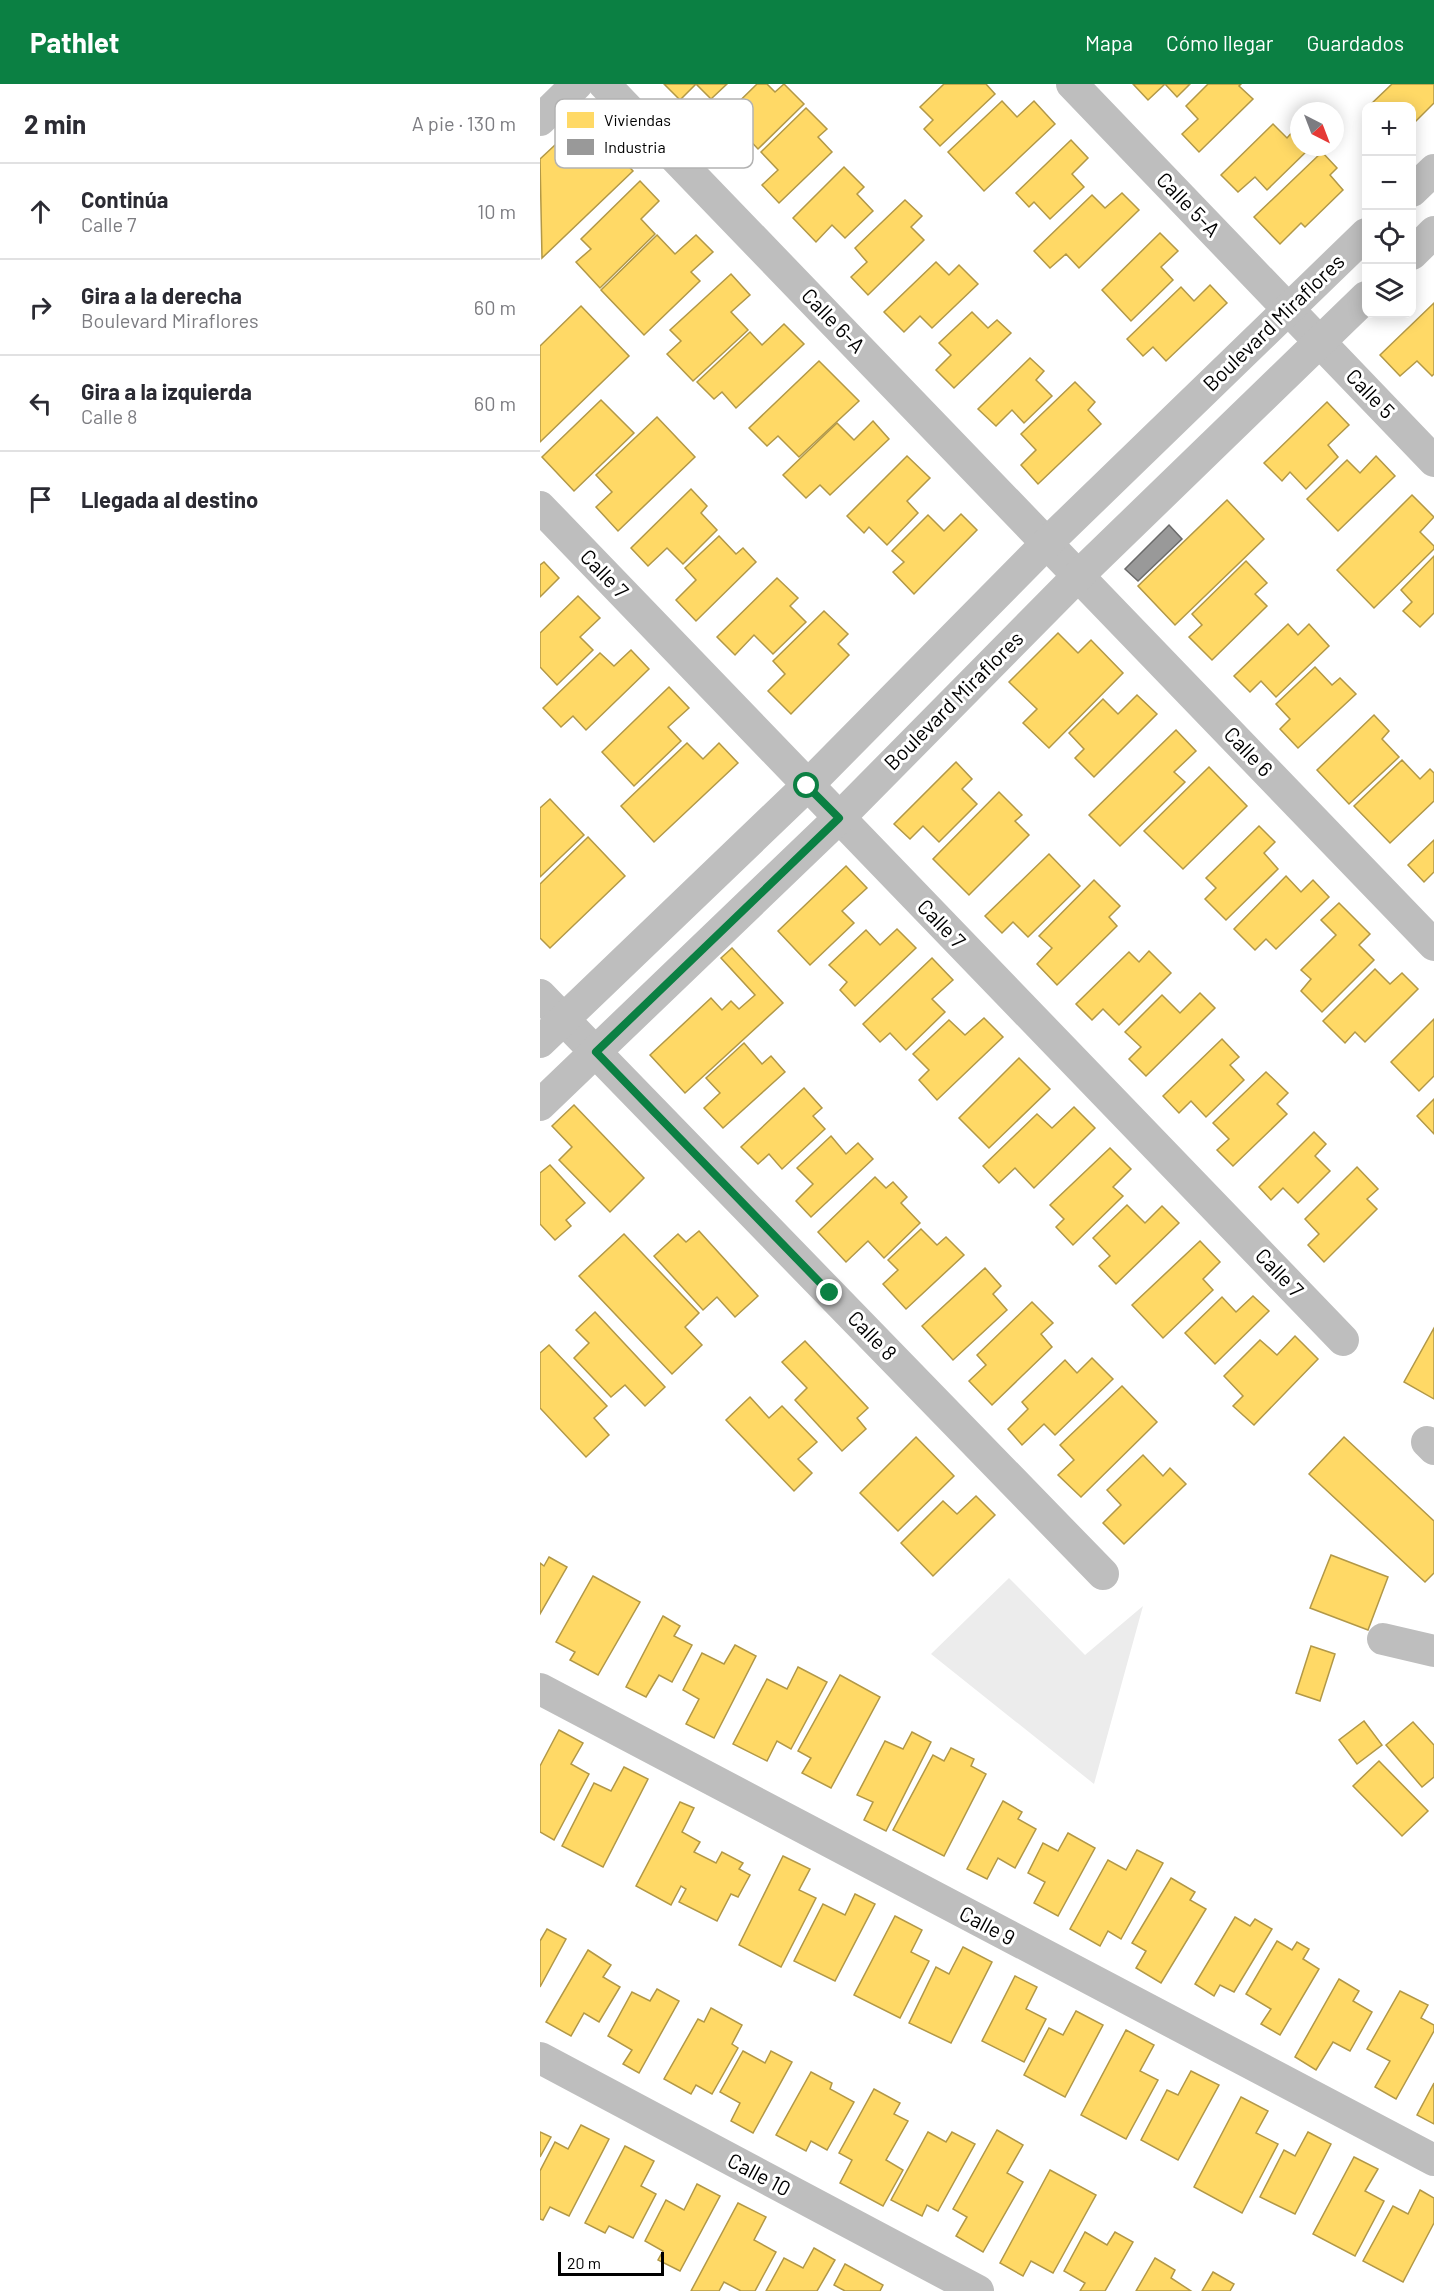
<!DOCTYPE html>
<html lang="es">
<meta charset="utf-8">
<style>
:root{--surface:#fff;--page:#f2f2f3;--text:#2b2b33;--muted:#7c7c81;--line:#e1e1e2;--accent:#0b8043}
body{margin:0;font-family:Barlow,sans-serif;background:var(--page);color:var(--text)}
.controls{position:absolute;right:18px;top:18px;display:grid;overflow:hidden;border-radius:12px;box-shadow:0 3px 15px #0003}
.controls button{width:54px;height:54px;display:grid;place-items:center;padding:0;border:0;border-bottom:2px solid var(--line);background:var(--surface);color:var(--text);font:30px sans-serif}
.compass{position:absolute;left:750px;top:18px;width:54px;height:54px;border-radius:50%;background:var(--surface);box-shadow:0 3px 15px #0003;rotate:138deg}
.scale{position:absolute;left:18px;bottom:15px;width:106px;box-sizing:border-box;padding-left:6px;border:3px solid #000;border-top:0;font-size:16px;line-height:21px;white-space:nowrap;color:#000;-webkit-text-stroke:4px #fff;paint-order:stroke}
.stop{position:absolute;width:18px;height:18px;margin:-14px;border:4px solid #0b8043;border-radius:50%;background:#fff}
.stop.end{background:#0b8043;border-color:#fff;box-shadow:0 2px 6px #0008}
.list{margin:0;padding:0;list-style:none}
h2{display:flex;justify-content:space-between;align-items:center;height:78px;margin:0;padding:0 24px;font-size:26px}
h2 small{font-size:20px;font-weight:400;color:var(--muted)}
.list li{display:grid;grid-template-columns:39px 1fr auto;gap:18px;align-items:center;box-sizing:border-box;height:96px;padding:0 24px;border-top:2px solid var(--line)}
.list b{display:block;font-size:22px;white-space:nowrap}
.list p{margin:0;font-size:20px;white-space:nowrap;color:var(--muted)}
.list em{font-size:20px;font-style:normal;color:var(--muted)}
.icon{flex:none;width:33px;height:33px;fill:none;stroke:currentColor;stroke-width:2;stroke-linecap:round;stroke-linejoin:round}
.map{position:relative;flex:none;width:894px;height:2207px;overflow:hidden}
header{display:flex;align-items:center;gap:36px;box-sizing:border-box;height:84px;padding:0 30px;background:var(--accent);color:#fff}
header strong{font-size:28px}
nav{display:flex;gap:33px;margin-inline-start:auto;font-size:21px}
main{display:flex}
aside{flex:1;background:var(--surface)}
.map>svg:first-child{display:block}
.green{fill:#ececec}
.homes{fill:#ffd966;stroke:#b29847;stroke-width:1.5}
.industry{fill:#999;stroke:#6b6b6b;stroke-width:1.5}
.lines{fill:none;stroke-linecap:round;stroke-linejoin:round}
.street{stroke:#bebebe;stroke-width:32}
.route{stroke:#0b8043;stroke-width:8}
.labels{text-anchor:middle;stroke-width:6;stroke-linejoin:round;paint-order:stroke}
.street-label{font-size:21px;fill:#000;stroke:#fff}
.key{fill:#fff;stroke:#b2b2b2;stroke-width:1.5}
.key-label{font-size:16px;fill:#000}
</style>
<header>
<strong>Pathlet</strong>
<nav><a>Mapa</a><a>Cómo llegar</a><a>Guardados</a></nav>
</header>
<main>
<aside>
<h2>2 min<small>A pie · 130 m</small></h2>
<ul class="list">
<li><svg class="icon" aria-label="ahead" viewBox="0 0 24 24"><path d="M12 20V5M6 11l6-6 6 6"/></svg><div><b>Continúa</b><p>Calle 7</p></div><em>10 m</em></li>
<li><svg class="icon" aria-label="right" viewBox="0 0 24 24"><path d="M7 20v-9h11M14 6l5 5-5 5"/></svg><div><b>Gira a la derecha</b><p>Boulevard Miraflores</p></div><em>60 m</em></li>
<li><svg class="icon" aria-label="left" viewBox="0 0 24 24"><path d="M17 20v-9H6M10 6l-5 5 5 5"/></svg><div><b>Gira a la izquierda</b><p>Calle 8</p></div><em>60 m</em></li>
<li><svg class="icon" aria-label="arrive" viewBox="0 0 24 24"><path d="M6 21V4h12l-3 4 3 4H6"/></svg><div><b>Llegada al destino</b></div></li>
</ul>
</aside>
<div class="map">
<svg width="894" height="2207" viewBox="0 0 894 2207">
<rect width="100%" height="100%" fill="#fff"/>
<polygon class="green" points="469,1494 545,1571 603,1522 554,1700 391,1570"/>
<g class="homes">
<polygon points="124,0 156,0 140,16"/>
<polygon points="156,0 187,0 171,15"/>
<polygon points="217,0 227,0 235,8 244,0 264,20 218,65 203,49 187,66 169,47"/>
<polygon points="404,0 446,0 455,10 400,62 384,45 393,36 380,23"/>
<polygon points="593,0 625,0 608,16"/>
<polygon points="625,0 650,0 637,13"/>
<polygon points="668,0 701,0 699,2 713,15 659,68 642,50 658,35 646,22"/>
<polygon points="852,0 894,0 894,19 872,41 872,22 831,22 830,21"/>
<polygon points="462,17 477,33 494,17 515,40 444,107 408,68"/>
<polygon points="266,24 287,45 278,53 292,68 239,119 222,101 238,86 221,68"/>
<polygon points="44,34 93,87 2,174 0,75"/>
<polygon points="733,40 747,54 754,46 759,51 759,63 771,63 727,106 715,93 698,108 681,91"/>
<polygon points="531,56 548,74 532,90 544,103 510,135 494,118 489,123 476,109"/>
<polygon points="782,68 797,84 790,91 803,106 765,143 761,139 740,160 714,133"/>
<polygon points="304,83 324,103 317,110 333,127 305,154 292,141 276,158 253,134"/>
<polygon points="100,97 119,117 101,135 115,150 60,204 36,178 51,165 41,155"/>
<polygon points="582,109 599,126 539,184 526,170 510,184 494,167 552,111 565,124"/>
<polygon points="365,116 382,132 371,143 384,156 328,211 311,193 327,178 315,164"/>
<polygon points="620,149 638,167 621,183 633,196 591,237 562,206"/>
<polygon points="117,151 135,170 156,151 173,168 151,188 160,197 104,251 61,206"/>
<polygon points="396,178 409,191 419,181 438,200 392,244 380,232 364,248 344,228"/>
<polygon points="191,190 210,211 191,228 208,246 153,297 127,270 141,257 130,246"/>
<polygon points="670,201 687,219 626,277 613,263 603,272 587,255 641,203 654,217"/>
<polygon points="894,219 894,290 892,292 877,277 860,292 840,271"/>
<polygon points="41,222 89,272 0,358 0,262"/>
<polygon points="432,228 448,244 457,236 471,249 414,304 396,286 411,271 399,259"/>
<polygon points="244,240 264,260 196,324 182,308 174,315 157,298 210,248 222,261"/>
<polygon points="490,274 504,287 496,296 512,312 484,339 472,326 456,342 438,325"/>
<polygon points="279,277 319,317 259,373 238,352 227,362 209,344"/>
<polygon points="535,298 555,318 548,326 561,340 498,400 481,381 496,366 481,350"/>
<polygon points="61,316 94,349 34,407 2,373"/>
<polygon points="787,318 809,341 788,361 798,373 766,405 750,388 742,397 724,379"/>
<polygon points="117,333 155,373 78,447 56,423 72,408 56,391"/>
<polygon points="333,337 349,355 290,411 280,401 266,414 243,391 297,339 314,356"/>
<polygon points="367,372 390,394 367,417 378,429 347,461 329,443 324,449 307,432"/>
<polygon points="836,372 855,392 798,447 767,415 807,376 820,389"/>
<polygon points="151,405 167,422 161,429 177,446 143,480 127,464 108,482 91,464"/>
<polygon points="872,411 894,433 880,448 894,462 894,465 834,524 797,486"/>
<polygon points="687,416 724,455 635,541 598,502"/>
<polygon points="421,430 437,446 374,510 353,488 364,478 352,467 388,431 404,447"/>
<polygon points="179,452 196,470 203,464 216,478 156,537 136,516 156,496 145,484"/>
<polygon points="894,472 894,529 880,543 863,527 872,518 861,506"/>
<polygon points="706,477 727,499 715,510 727,522 672,576 649,553 662,541 652,530"/>
<polygon points="4,478 19,494 0,513 0,481"/>
<polygon points="237,494 258,514 250,522 266,538 233,570 214,551 195,571 177,553"/>
<polygon points="38,512 60,534 40,553 53,566 17,601 0,583 0,549"/>
<polygon points="284,527 308,550 298,560 309,571 251,630 228,607 245,590 233,577"/>
<polygon points="748,540 758,551 769,540 789,562 736,613 721,597 710,608 694,592"/>
<polygon points="518,549 538,569 551,556 583,589 509,664 483,639 497,625 469,598"/>
<polygon points="91,566 109,585 46,646 33,632 21,643 3,624 60,569 74,582"/>
<polygon points="775,583 792,601 800,594 816,610 758,664 740,645 750,635 736,620"/>
<polygon points="129,603 149,624 128,643 141,657 94,702 62,668"/>
<polygon points="597,611 617,630 554,693 535,674 544,665 529,649 563,615 578,630"/>
<polygon points="834,631 849,647 842,655 859,673 809,720 777,686"/>
<polygon points="636,646 656,667 634,688 645,698 580,762 549,731"/>
<polygon points="147,659 163,675 179,659 198,679 114,758 81,722"/>
<polygon points="862,676 880,695 890,685 894,689 894,717 850,759 814,722"/>
<polygon points="416,678 432,695 422,705 437,720 399,758 383,742 370,755 354,740"/>
<polygon points="669,683 707,722 643,785 604,747"/>
<polygon points="459,708 482,731 475,737 489,751 429,811 393,775"/>
<polygon points="10,715 44,751 0,793 0,724"/>
<polygon points="719,742 735,758 724,769 738,785 686,836 665,815 676,804 666,794"/>
<polygon points="48,753 85,792 10,864 0,854 0,800"/>
<polygon points="894,756 894,788 884,798 868,781"/>
<polygon points="509,770 540,802 488,853 473,838 462,849 445,832"/>
<polygon points="306,782 327,804 302,827 314,839 270,881 238,847"/>
<polygon points="746,792 761,808 773,796 789,813 736,865 726,855 715,866 694,845"/>
<polygon points="554,796 580,822 569,833 577,842 517,901 497,880 512,864 499,852"/>
<polygon points="799,819 830,850 819,861 834,876 782,928 761,907 771,895 761,886 796,851 781,836"/>
<polygon points="357,845 376,864 315,922 300,906 307,898 289,881 326,846 340,861"/>
<polygon points="192,864 243,919 145,1009 110,971 171,914 182,926 191,917 199,925 215,911 181,874"/>
<polygon points="609,867 631,889 579,941 563,925 552,936 536,920 589,868 599,878"/>
<polygon points="392,874 413,896 392,915 405,928 366,966 350,949 340,958 323,940"/>
<polygon points="835,885 850,900 862,889 878,905 825,958 815,948 805,959 783,937"/>
<polygon points="660,909 675,924 606,992 589,975 601,963 585,948 622,911 640,929"/>
<polygon points="444,934 463,953 397,1016 379,996 389,986 373,970 409,936 425,951"/>
<polygon points="894,935 894,992 879,1007 851,978"/>
<polygon points="682,955 699,973 690,981 704,996 666,1033 651,1017 639,1029 623,1012"/>
<polygon points="204,959 222,980 231,972 245,988 183,1044 164,1024 180,1009 166,994"/>
<polygon points="479,974 510,1005 449,1064 419,1034"/>
<polygon points="726,988 748,1009 737,1020 747,1030 693,1082 677,1066 689,1055 673,1039"/>
<polygon points="264,1004 282,1024 273,1032 285,1045 242,1085 229,1070 218,1080 201,1063"/>
<polygon points="894,1015 894,1050 877,1032"/>
<polygon points="34,1021 104,1094 70,1128 19,1076 32,1063 12,1042"/>
<polygon points="534,1023 555,1044 494,1104 475,1084 459,1099 443,1082 497,1030 512,1044"/>
<polygon points="774,1048 786,1060 775,1072 790,1087 758,1119 743,1104 731,1116 719,1103"/>
<polygon points="291,1052 306,1070 318,1059 333,1075 271,1133 256,1117 273,1100 257,1084"/>
<polygon points="570,1064 591,1085 573,1103 583,1112 533,1161 516,1143 524,1135 510,1121"/>
<polygon points="10,1081 45,1119 26,1136 31,1142 15,1156 0,1140 0,1089"/>
<polygon points="817,1083 838,1105 827,1115 837,1125 784,1178 768,1161 779,1150 765,1135"/>
<polygon points="335,1093 346,1104 353,1098 367,1113 361,1119 380,1139 344,1174 328,1157 306,1178 278,1148"/>
<polygon points="587,1121 605,1139 622,1122 639,1139 576,1200 559,1182 570,1172 553,1154"/>
<polygon points="381,1145 397,1161 406,1153 424,1171 366,1225 343,1200 358,1186 348,1176"/>
<polygon points="159,1147 218,1212 195,1233 177,1213 163,1226 114,1172 138,1150 146,1158"/>
<polygon points="84,1150 159,1229 145,1243 162,1261 132,1290 39,1192"/>
<polygon points="660,1157 680,1178 663,1195 673,1206 623,1254 592,1221"/>
<polygon points="445,1184 461,1202 453,1210 467,1226 413,1276 382,1242"/>
<polygon points="713,1212 729,1227 675,1280 645,1249 682,1213 696,1228"/>
<polygon points="492,1218 513,1239 501,1250 512,1263 452,1321 429,1297 446,1281 437,1271"/>
<polygon points="55,1228 125,1303 105,1322 85,1301 71,1313 34,1274 49,1259 36,1246"/>
<polygon points="894,1244 894,1315 864,1298"/>
<polygon points="755,1252 778,1275 714,1341 693,1322 703,1312 684,1292 720,1256 737,1271"/>
<polygon points="265,1257 328,1324 317,1334 326,1345 302,1367 255,1316 267,1304 242,1278"/>
<polygon points="9,1261 67,1322 54,1334 69,1351 46,1373 0,1324 0,1269"/>
<polygon points="552,1274 573,1295 515,1351 504,1340 482,1361 468,1345 488,1325 482,1318 525,1276 537,1289"/>
<polygon points="582,1302 617,1338 541,1413 518,1391 534,1376 520,1361"/>
<polygon points="210,1313 229,1334 242,1322 277,1358 258,1375 272,1389 254,1407 186,1336"/>
<polygon points="376,1353 414,1392 358,1447 320,1409"/>
<polygon points="804,1353 894,1437 894,1489 885,1498 769,1390"/>
<polygon points="603,1371 623,1392 630,1384 646,1400 584,1460 563,1439 581,1421 567,1406"/>
<polygon points="436,1412 455,1431 393,1492 361,1459 403,1417 417,1430"/>
<polygon points="791,1471 848,1493 828,1546 770,1524"/>
<polygon points="9,1473 27,1483 0,1530 0,1479 4,1482"/>
<polygon points="53,1492 100,1518 58,1591 30,1576 35,1568 16,1558"/>
<polygon points="123,1532 140,1542 134,1552 152,1561 132,1598 119,1591 106,1613 86,1603"/>
<polygon points="195,1561 216,1572 174,1654 146,1640 159,1615 143,1606 162,1569 184,1580"/>
<polygon points="771,1562 795,1570 780,1617 756,1609"/>
<polygon points="258,1583 287,1598 251,1665 237,1657 227,1677 193,1660 227,1595 247,1605"/>
<polygon points="300,1591 340,1613 291,1704 262,1689 271,1674 258,1667"/>
<polygon points="824,1637 842,1661 817,1680 799,1656"/>
<polygon points="873,1638 894,1661 894,1693 882,1703 846,1661"/>
<polygon points="19,1646 43,1659 31,1680 49,1690 14,1756 0,1748 0,1682"/>
<polygon points="372,1648 391,1658 346,1747 324,1736 333,1718 317,1711 345,1657 363,1665"/>
<polygon points="411,1664 434,1675 431,1682 446,1690 404,1772 353,1746 393,1671 404,1677"/>
<polygon points="839,1677 888,1727 862,1752 813,1702"/>
<polygon points="84,1683 108,1695 63,1783 22,1762 54,1699 71,1707"/>
<polygon points="463,1717 482,1728 478,1735 496,1745 475,1784 458,1774 447,1795 427,1785"/>
<polygon points="140,1718 154,1724 142,1748 160,1758 154,1768 176,1779 182,1768 203,1779 199,1785 210,1791 198,1813 191,1810 177,1837 139,1818 146,1805 141,1802 131,1821 96,1802"/>
<polygon points="528,1749 555,1764 518,1832 494,1819 505,1798 488,1789 503,1759 518,1767"/>
<polygon points="597,1766 623,1779 581,1855 568,1847 560,1862 530,1845 568,1776 586,1786"/>
<polygon points="243,1772 270,1785 259,1806 276,1814 241,1883 199,1861"/>
<polygon points="631,1794 655,1808 650,1816 666,1825 621,1899 596,1884 606,1867 592,1859"/>
<polygon points="315,1810 335,1820 295,1897 254,1877 283,1820 305,1831"/>
<polygon points="355,1832 382,1846 371,1868 389,1877 360,1934 314,1911"/>
<polygon points="695,1833 710,1842 715,1835 732,1845 694,1908 680,1901 674,1912 655,1900"/>
<polygon points="7,1845 26,1855 0,1903 0,1857"/>
<polygon points="737,1857 752,1866 757,1858 769,1865 763,1875 779,1885 740,1951 721,1940 731,1925 706,1910"/>
<polygon points="423,1863 452,1878 411,1959 369,1939 396,1883 409,1890"/>
<polygon points="48,1866 71,1881 63,1893 80,1903 59,1938 44,1929 31,1952 6,1938"/>
<polygon points="475,1892 497,1903 486,1925 506,1935 484,1978 442,1957"/>
<polygon points="799,1895 819,1907 813,1917 832,1928 810,1967 793,1958 776,1986 755,1973"/>
<polygon points="117,1905 139,1917 99,1989 83,1980 92,1966 68,1952 92,1908 110,1917"/>
<polygon points="860,1907 888,1921 881,1934 894,1941 894,1947 856,2015 835,2003 850,1977 827,1965"/>
<polygon points="171,1924 202,1941 192,1960 198,1964 172,2010 156,2001 151,2010 124,1995 158,1935 164,1938"/>
<polygon points="536,1927 563,1941 525,2013 484,1991 509,1944 523,1951"/>
<polygon points="586,1946 614,1961 600,1987 618,1996 586,2055 541,2031"/>
<polygon points="203,1967 225,1979 231,1967 252,1978 213,2049 191,2037 200,2019 180,2008"/>
<polygon points="651,1987 679,2001 638,2076 601,2056 627,2006 638,2011"/>
<polygon points="271,1988 292,1999 290,2005 314,2018 287,2066 271,2057 266,2067 236,2051"/>
<polygon points="894,1999 894,2040 877,2031"/>
<polygon points="334,2005 360,2019 354,2030 368,2037 346,2076 363,2086 343,2122 300,2099 312,2076 299,2069"/>
<polygon points="701,2013 728,2027 716,2049 738,2060 702,2129 654,2103"/>
<polygon points="41,2041 69,2055 29,2132 10,2123 3,2136 0,2135 0,2087 15,2058 28,2065"/>
<polygon points="457,2046 483,2061 467,2089 483,2098 443,2168 416,2152 427,2133 413,2125"/>
<polygon points="0,2048 11,2053 0,2073"/>
<polygon points="388,2048 406,2058 412,2048 435,2060 398,2127 387,2121 382,2132 351,2116"/>
<polygon points="768,2048 791,2060 755,2130 720,2113 744,2066 755,2072"/>
<polygon points="85,2062 114,2077 101,2102 116,2110 93,2154 69,2142 65,2149 45,2139"/>
<polygon points="814,2073 838,2085 825,2107 844,2117 815,2172 773,2150"/>
<polygon points="510,2086 556,2111 513,2189 491,2177 483,2192 460,2179"/>
<polygon points="157,2100 180,2112 140,2187 118,2176 123,2167 105,2157 126,2116 144,2126"/>
<polygon points="880,2106 894,2114 894,2139 863,2198 823,2177 853,2122 868,2130"/>
<polygon points="198,2119 226,2133 214,2156 236,2168 215,2207 201,2207 184,2198 179,2207 151,2207"/>
<polygon points="545,2148 567,2161 575,2148 593,2158 565,2207 540,2207 545,2199 524,2187"/>
<polygon points="274,2164 295,2176 277,2207 226,2207 244,2174 263,2184"/>
<polygon points="615,2174 635,2186 631,2194 651,2207 596,2207"/>
<polygon points="305,2180 343,2201 340,2207 305,2207 294,2201"/>
<polygon points="673,2188 694,2200 690,2207 662,2207"/>
</g>
<polygon class="industry" points="629,441 642,455 598,497 585,485"/>
<g class="lines">
<g class="street">
<polyline points="64,0 894,861"/>
<polyline points="532,0 894,377"/>
<polyline points="0,36 37,0"/>
<polyline points="872,107 894,86"/>
<polyline points="872,170 894,148"/>
<polyline points="0,423 803,1256"/>
<polyline points="0,911 563,1490"/>
<polyline points="0,958 267,702 507,459 826,150"/>
<polyline points="0,1021 299,734 538,492 826,213"/>
<polyline points="887,1358 894,1365"/>
<polyline points="843,1555 894,1567"/>
<polyline points="0,1605 894,2076"/>
<polyline points="0,1974 438,2207"/>
</g>
</g>
<g class="lines">
<polyline class="route" points="267,702 299,734 56,968 290,1209"/>
</g>
<g class="labels">
<g class="street-label">
<text transform="translate(648 121) rotate(46)" y="7">Calle 5-A</text>
<text transform="translate(293 237) rotate(46)" y="7">Calle 6-A</text>
<text transform="translate(734 239) rotate(-44)" y="7">Boulevard Miraflores</text>
<text transform="translate(830 310) rotate(46)" y="7">Calle 5</text>
<text transform="translate(64 490) rotate(46)" y="7">Calle 7</text>
<text transform="translate(414 617) rotate(-45)" y="7">Boulevard Miraflores</text>
<text transform="translate(708 668) rotate(46)" y="7">Calle 6</text>
<text transform="translate(401 840) rotate(46)" y="7">Calle 7</text>
<text transform="translate(739 1189) rotate(46)" y="7">Calle 7</text>
<text transform="translate(332 1252) rotate(46)" y="7">Calle 8</text>
<text transform="translate(447 1842) rotate(28)" y="7">Calle 9</text>
<text transform="translate(219 2091) rotate(28)" y="7">Calle 10</text>
</g>
</g>
<rect x="15" y="15" width="198" height="69" rx="9" class="key"/>
<rect x="27" y="28" width="27" height="16" fill="#ffd966"/>
<rect x="27" y="55" width="27" height="16" fill="#999"/>
<g class="key-label">
<text x="64" y="42">Viviendas</text>
<text x="64" y="69">Industria</text>
</g>
</svg>
<div class="controls">
<button>+</button>
<button>−</button>
<button><svg class="icon" aria-label="locate" viewBox="0 0 24 24"><circle cx="12" cy="12" r="6"/><path d="M12 2v4M12 18v4M2 12h4M18 12h4"/></svg></button>
<button><svg class="icon" aria-label="layers" viewBox="0 0 24 24"><path d="M12 4l9 5-9 5-9-5zM3 14l9 5 9-5"/></svg></button>
</div>
<svg class="compass" viewBox="-18 -18 36 36"><path d="M0-13l5 13h-10z" fill="#e53935"/><path d="M0 13l5-13h-10z" fill="#7c7c81"/></svg>
<div class="scale">20 m</div>
<div class="stop" style="left:267px;top:702px"></div>
<div class="stop end" style="left:290px;top:1209px"></div>
</div>
</main>
